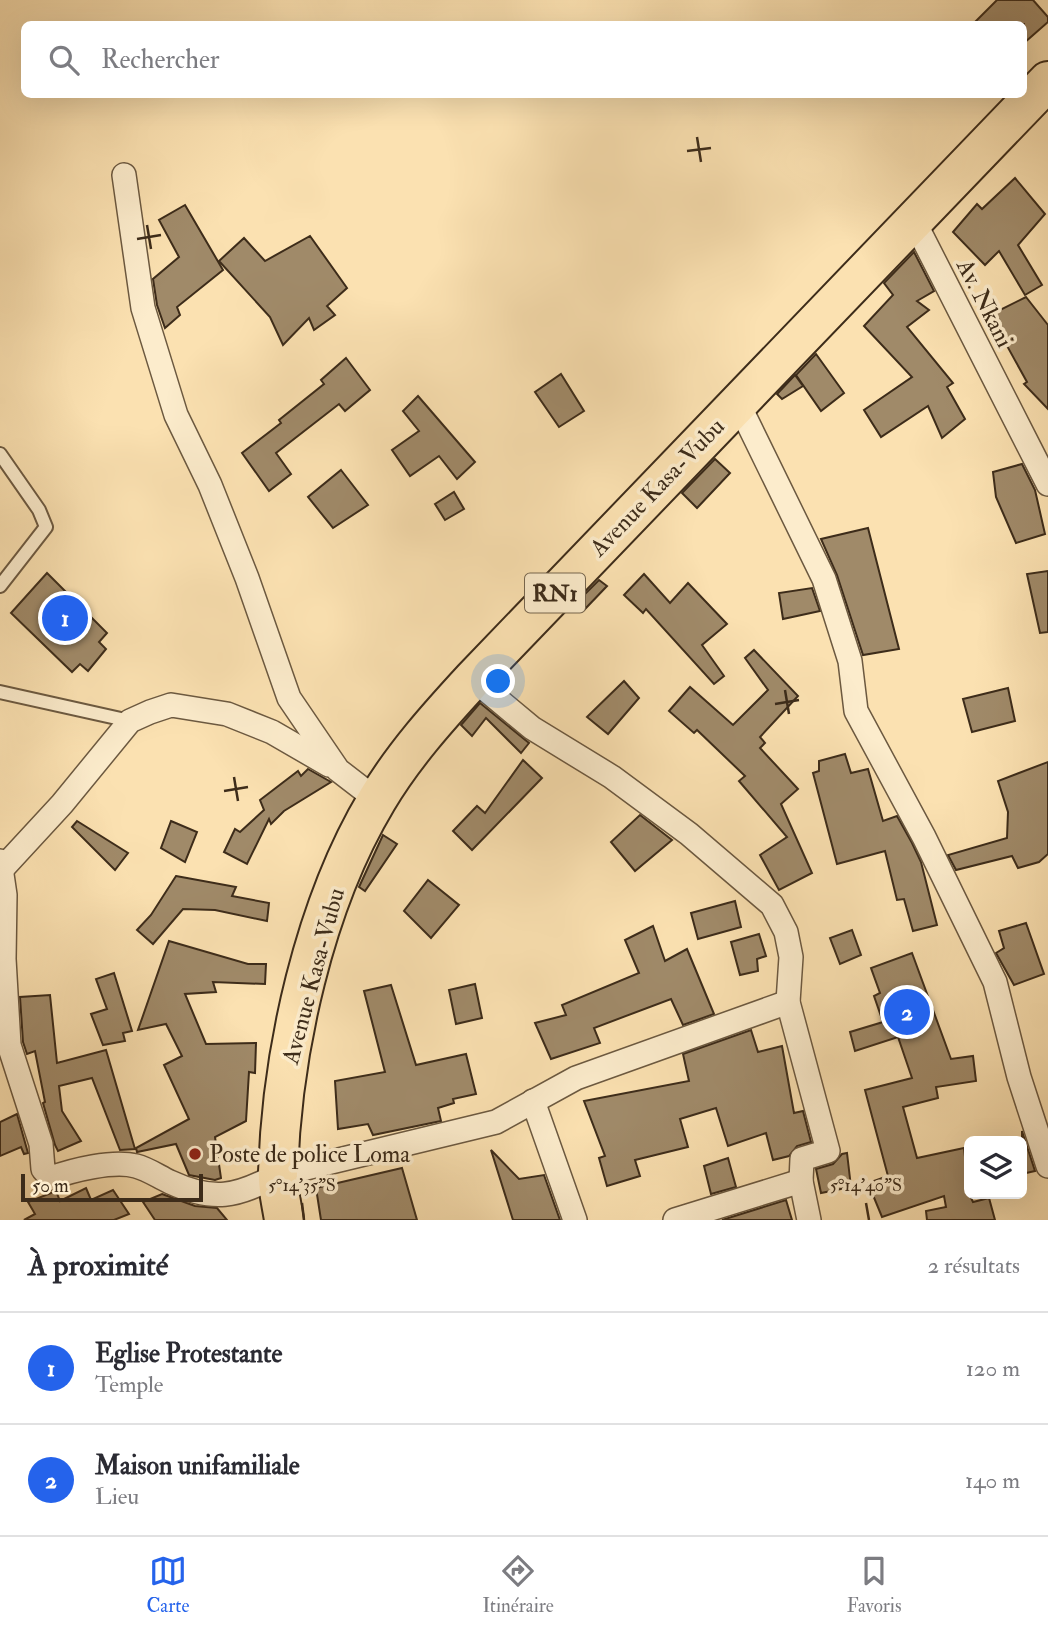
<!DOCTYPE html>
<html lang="fr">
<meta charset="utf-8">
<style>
:root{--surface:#fff;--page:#f2f2f3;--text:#2b2b33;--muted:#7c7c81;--line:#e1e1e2;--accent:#2563eb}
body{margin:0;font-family:"IM FELL Double Pica",serif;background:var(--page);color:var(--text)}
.controls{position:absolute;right:21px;bottom:21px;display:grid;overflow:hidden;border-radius:10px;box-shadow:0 7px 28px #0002}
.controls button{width:63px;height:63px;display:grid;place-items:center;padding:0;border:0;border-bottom:2px solid var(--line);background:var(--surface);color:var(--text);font:35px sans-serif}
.scale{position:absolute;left:21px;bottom:18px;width:182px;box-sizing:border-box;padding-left:7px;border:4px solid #3d2c1a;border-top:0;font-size:19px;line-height:24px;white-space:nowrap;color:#3d2c1a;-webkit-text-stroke:5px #fceccc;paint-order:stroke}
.you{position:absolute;left:499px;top:682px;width:24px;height:24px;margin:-18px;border:5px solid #fff;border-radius:50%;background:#1a73e8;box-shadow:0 0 0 10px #1a73e833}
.badge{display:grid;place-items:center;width:46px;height:46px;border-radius:50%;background:var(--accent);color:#fff;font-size:23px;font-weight:700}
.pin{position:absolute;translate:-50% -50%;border:4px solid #fff;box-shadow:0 2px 7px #0006}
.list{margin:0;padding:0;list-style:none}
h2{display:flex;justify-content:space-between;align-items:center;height:91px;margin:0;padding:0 28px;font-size:30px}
h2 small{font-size:23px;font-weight:400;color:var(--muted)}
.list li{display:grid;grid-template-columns:46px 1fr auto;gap:21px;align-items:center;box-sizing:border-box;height:112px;padding:0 28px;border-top:2px solid var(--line)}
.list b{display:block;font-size:26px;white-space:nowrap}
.list p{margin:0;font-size:23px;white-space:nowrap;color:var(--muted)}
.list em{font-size:23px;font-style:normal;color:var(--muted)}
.icon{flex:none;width:38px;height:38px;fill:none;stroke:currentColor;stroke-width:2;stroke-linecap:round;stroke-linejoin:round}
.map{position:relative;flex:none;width:1048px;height:1220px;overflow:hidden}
.search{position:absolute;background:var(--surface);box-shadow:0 7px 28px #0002;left:21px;right:21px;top:21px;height:77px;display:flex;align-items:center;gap:18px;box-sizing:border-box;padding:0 24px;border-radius:10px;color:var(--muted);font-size:26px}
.sheet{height:315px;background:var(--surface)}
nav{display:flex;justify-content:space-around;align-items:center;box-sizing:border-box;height:98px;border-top:2px solid var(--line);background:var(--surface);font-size:19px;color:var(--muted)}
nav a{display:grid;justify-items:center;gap:4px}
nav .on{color:var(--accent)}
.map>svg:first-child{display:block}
.building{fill:#a08a69;stroke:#3d2c1a;stroke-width:2}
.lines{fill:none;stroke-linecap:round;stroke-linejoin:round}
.service-casing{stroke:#6c5940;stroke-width:16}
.minor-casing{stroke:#6c5940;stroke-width:26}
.trunk-casing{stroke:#3d2c1a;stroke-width:42}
.service{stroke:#fceccc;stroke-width:12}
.minor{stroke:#fceccc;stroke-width:23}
.trunk{stroke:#fbe1b1;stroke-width:38}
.ticks{fill:none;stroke:#3d2c1a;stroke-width:2.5}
.poi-dot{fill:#8f2418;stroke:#fceccc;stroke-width:2.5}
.labels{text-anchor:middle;stroke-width:7;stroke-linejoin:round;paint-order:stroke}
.shield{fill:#fceccc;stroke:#76664f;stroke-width:2}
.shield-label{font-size:23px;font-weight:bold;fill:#3d2c1a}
.street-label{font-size:24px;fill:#3d2c1a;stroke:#fceccc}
.poi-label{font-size:24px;fill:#3d2c1a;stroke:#fceccc;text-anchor:start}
.ticks-label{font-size:18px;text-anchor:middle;fill:#3d2c1a;stroke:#fceccc;stroke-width:7;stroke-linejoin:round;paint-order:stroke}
</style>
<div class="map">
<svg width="1048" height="1220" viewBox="0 0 1048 1220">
<rect width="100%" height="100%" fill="#fbe1b1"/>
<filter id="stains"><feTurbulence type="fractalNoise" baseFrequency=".00286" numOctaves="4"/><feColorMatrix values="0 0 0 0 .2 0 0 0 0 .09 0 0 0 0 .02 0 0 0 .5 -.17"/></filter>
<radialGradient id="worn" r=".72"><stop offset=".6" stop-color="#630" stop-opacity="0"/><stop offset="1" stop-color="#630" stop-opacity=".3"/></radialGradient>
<g class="building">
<polygon points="997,0 1033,0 1048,17 1048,22 1024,43 1024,24 973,24"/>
<polygon points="1015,178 1045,214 1018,245 1042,285 1025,295 999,251 985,265 953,232 977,204 982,209"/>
<polygon points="185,205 223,270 177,307 180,315 165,328 157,305 153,279 179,257 159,220"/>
<polygon points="310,236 347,288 327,306 335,315 314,330 309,318 283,345 270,317 219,261 244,238 265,261"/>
<polygon points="914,252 934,291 917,301 929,310 907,327 953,383 947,387 965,419 942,438 928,406 881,437 864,410 912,377 864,326 893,295 884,283"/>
<polygon points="1026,297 1048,325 1048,409 1024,384 1027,382 990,315"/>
<polygon points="816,354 844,393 821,411 796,375"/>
<polygon points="346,358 370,390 345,411 339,404 276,453 291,474 269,491 242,453 281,423 279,420 324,384 321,380"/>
<polygon points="561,374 584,411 559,427 535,392"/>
<polygon points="795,375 803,386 782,399 777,394"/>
<polygon points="418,396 475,462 457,479 439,456 410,476 392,450 419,431 403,411"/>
<polygon points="715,459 730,473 697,508 682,493"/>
<polygon points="1022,464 1035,490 1045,534 1016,543 996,497 993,472"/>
<polygon points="341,470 368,505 333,528 308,497"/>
<polygon points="454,492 464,509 445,520 435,504"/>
<polygon points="868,528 899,649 863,655 837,575 821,539"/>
<polygon points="1048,571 1048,632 1040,633 1027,574"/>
<polygon points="47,573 107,633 99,642 106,649 88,671 80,664 72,672 11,613"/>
<polygon points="644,574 670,603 688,583 727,624 702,645 724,676 714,684 646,609 643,613 624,595"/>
<polygon points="599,580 607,586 585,609 577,602"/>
<polygon points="812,588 820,611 783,619 779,593"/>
<polygon points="754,650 798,696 760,737 765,743 760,748 798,789 781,804 812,873 779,890 760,855 787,837 739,781 745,776 697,730 694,733 669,711 690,687 733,725 768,690 745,658"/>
<polygon points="624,681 639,698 608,734 587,717"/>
<polygon points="1008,688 1015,721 972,732 963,699"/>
<polygon points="480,703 529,743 521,753 486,718 472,736 461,725"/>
<polygon points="845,754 851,773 868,769 883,821 897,816 912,843 921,862 937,925 913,931 904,899 897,900 885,851 837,864 813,773 819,771 819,761"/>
<polygon points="523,760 542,778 472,850 453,831 477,806 485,813"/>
<polygon points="1048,762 1048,854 1039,862 1018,868 1012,856 956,870 948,855 1007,838 1008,812 998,781"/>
<polygon points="308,769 331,782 284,811 271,824 269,819 247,864 224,852 235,829 240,832 264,810 260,800 298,771 301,776"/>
<polygon points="640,815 672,840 635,871 611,842"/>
<polygon points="77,821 128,853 115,870 72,827"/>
<polygon points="171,821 197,832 185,862 161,848"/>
<polygon points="383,835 397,844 365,891 359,887"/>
<polygon points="176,876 236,887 232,896 269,903 267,921 215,910 183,909 153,944 137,930 151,915"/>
<polygon points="428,880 459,905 431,938 404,911"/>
<polygon points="735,901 741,927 698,939 691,913"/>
<polygon points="1026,923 1044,974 1014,985 996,953 1004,948 999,931"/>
<polygon points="653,926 665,961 687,949 714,1014 683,1025 671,999 594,1028 600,1043 551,1059 535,1023 566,1015 562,1005 639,973 625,940"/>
<polygon points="852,930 861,955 840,964 830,938"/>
<polygon points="759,934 766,956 757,959 758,971 740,975 731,942"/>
<polygon points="169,941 248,964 266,964 265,984 213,982 216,992 185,994 206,1044 256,1043 255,1073 249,1072 246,1121 215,1137 221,1178 215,1180 189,1175 176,1144 137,1152 136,1148 189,1119 164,1065 182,1056 166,1024 138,1030"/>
<polygon points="912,953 951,1059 973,1056 976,1081 936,1087 938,1098 903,1107 917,1158 964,1148 969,1194 973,1202 989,1198 995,1220 927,1220 926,1211 946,1207 944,1196 882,1217 868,1183 888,1176 865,1090 912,1078 898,1037 855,1051 850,1032 883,1022 874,996 880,993 871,968"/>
<polygon points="114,973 132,1031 123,1033 125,1041 103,1045 91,1014 107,1009 96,979"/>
<polygon points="475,984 482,1018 456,1024 449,990"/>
<polygon points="391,985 416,1065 466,1054 476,1094 453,1099 454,1103 438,1108 441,1121 373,1135 368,1124 338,1129 335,1081 385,1072 364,991"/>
<polygon points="50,995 57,1063 106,1050 135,1149 120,1150 92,1078 59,1086 62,1111 81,1141 58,1151 55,1145 43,1103 45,1102 35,1051 27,1054 23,1042 20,997"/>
<polygon points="751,1030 758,1052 782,1046 794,1113 803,1111 811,1142 797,1146 789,1156 773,1160 766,1133 728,1146 716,1108 680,1119 688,1147 635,1160 640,1176 607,1186 599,1158 605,1156 584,1101 689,1081 683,1054"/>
<polygon points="17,1114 28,1153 24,1154 21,1147 0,1156 0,1122"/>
<polygon points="1022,1131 1035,1171 1022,1174"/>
<polygon points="491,1150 519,1179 544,1175 560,1220 513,1220"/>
<polygon points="847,1153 851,1187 821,1193 816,1169 833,1164 842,1154"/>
<polygon points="728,1158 736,1187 711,1194 704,1166"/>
<polygon points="402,1168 417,1220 321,1220 316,1188"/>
<polygon points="86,1188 91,1200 113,1190 129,1214 114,1220 24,1220 35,1214 28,1202 56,1191 60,1201"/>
<polygon points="162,1194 195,1206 217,1208 227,1220 155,1220 143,1202"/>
<polygon points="786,1200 792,1220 722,1220"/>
</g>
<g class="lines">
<g class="service-casing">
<g id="service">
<polyline points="0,454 39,510 46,527 0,586"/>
<polyline points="0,692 130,721"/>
</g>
</g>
<g class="minor-casing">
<g id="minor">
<polyline points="124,175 143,308 176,415 210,485 247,578 289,698 338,770 377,800"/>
<polyline points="914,221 1048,484"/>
<polyline points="738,403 824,579 850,661 856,711 924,837 995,982 1019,1077 1048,1166"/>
<polyline points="473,679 532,728 612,777 689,834 772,905 786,932 791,957 788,1002 828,1151 802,1159 801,1181 809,1220"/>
<path d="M0 861 5 895 4 959 9 1045 41 1144 43 1169 51 1178C73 1170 113 1160 136 1166 148 1169 159 1177 170 1182 213 1202 237 1197 277 1175L496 1122 576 1078 788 1002"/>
<polyline points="3,868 62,804 130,721 150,712 171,705 227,714 272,732 329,765"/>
<polyline points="533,1101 575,1220"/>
<polyline points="675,1220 801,1181"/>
</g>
</g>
<g class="trunk-casing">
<path id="trunk" d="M284 1220C282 1205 277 1188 278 1172 282 1051 314 905 377 800 403 756 438 717 473 679L1048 81"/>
</g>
<use href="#service" class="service"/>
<use href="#minor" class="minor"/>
<use href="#trunk" class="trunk"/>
</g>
<path class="ticks" d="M697 137 701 162M687 151 711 148M147 225 151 249M137 239 161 235M785 690 789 714M775 704 799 700M234 777 238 801M224 791 248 787M302 1203 304 1220M866 1203 869 1220"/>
<circle class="poi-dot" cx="195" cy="1154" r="7"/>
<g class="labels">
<rect class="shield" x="525" y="573.5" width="60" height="39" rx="5"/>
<g class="shield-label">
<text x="555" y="601">RN1</text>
</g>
<g class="street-label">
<text transform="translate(985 303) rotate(63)" y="8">Av. Nkani</text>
<text transform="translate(657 487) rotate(-46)" y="8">Avenue Kasa-Vubu</text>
<text transform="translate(313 976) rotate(-75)" y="8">Avenue Kasa-Vubu</text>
</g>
<g class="poi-label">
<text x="209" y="1162">Poste de police Loma</text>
</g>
</g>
<g class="ticks-label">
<text x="302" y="1191">5°14'35"S</text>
<text x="866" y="1191">5°14'40"S</text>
</g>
<rect width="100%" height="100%" filter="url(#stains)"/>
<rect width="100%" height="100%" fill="url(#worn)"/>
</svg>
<div class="controls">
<button><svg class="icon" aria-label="layers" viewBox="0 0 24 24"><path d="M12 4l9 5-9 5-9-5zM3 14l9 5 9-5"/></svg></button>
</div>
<div class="scale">50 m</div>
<div class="you"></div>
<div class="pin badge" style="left:65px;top:618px">1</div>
<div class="pin badge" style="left:907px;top:1012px">2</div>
<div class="search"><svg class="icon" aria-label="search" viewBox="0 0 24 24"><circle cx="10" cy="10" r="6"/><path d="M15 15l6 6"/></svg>Rechercher</div>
</div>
<section class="sheet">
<h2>À proximité<small>2 résultats</small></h2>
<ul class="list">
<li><span class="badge">1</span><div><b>Eglise Protestante</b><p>Temple</p></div><em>120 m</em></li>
<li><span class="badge">2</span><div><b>Maison unifamiliale</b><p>Lieu</p></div><em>140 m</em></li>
</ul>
</section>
<nav>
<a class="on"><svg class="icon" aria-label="map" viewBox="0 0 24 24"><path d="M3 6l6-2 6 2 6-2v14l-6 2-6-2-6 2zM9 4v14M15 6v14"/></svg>Carte</a>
<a><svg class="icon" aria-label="directions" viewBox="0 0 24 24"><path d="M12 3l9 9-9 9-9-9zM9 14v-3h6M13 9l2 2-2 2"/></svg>Itinéraire</a>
<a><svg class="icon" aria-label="saved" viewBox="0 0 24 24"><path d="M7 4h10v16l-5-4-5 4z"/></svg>Favoris</a>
</nav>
